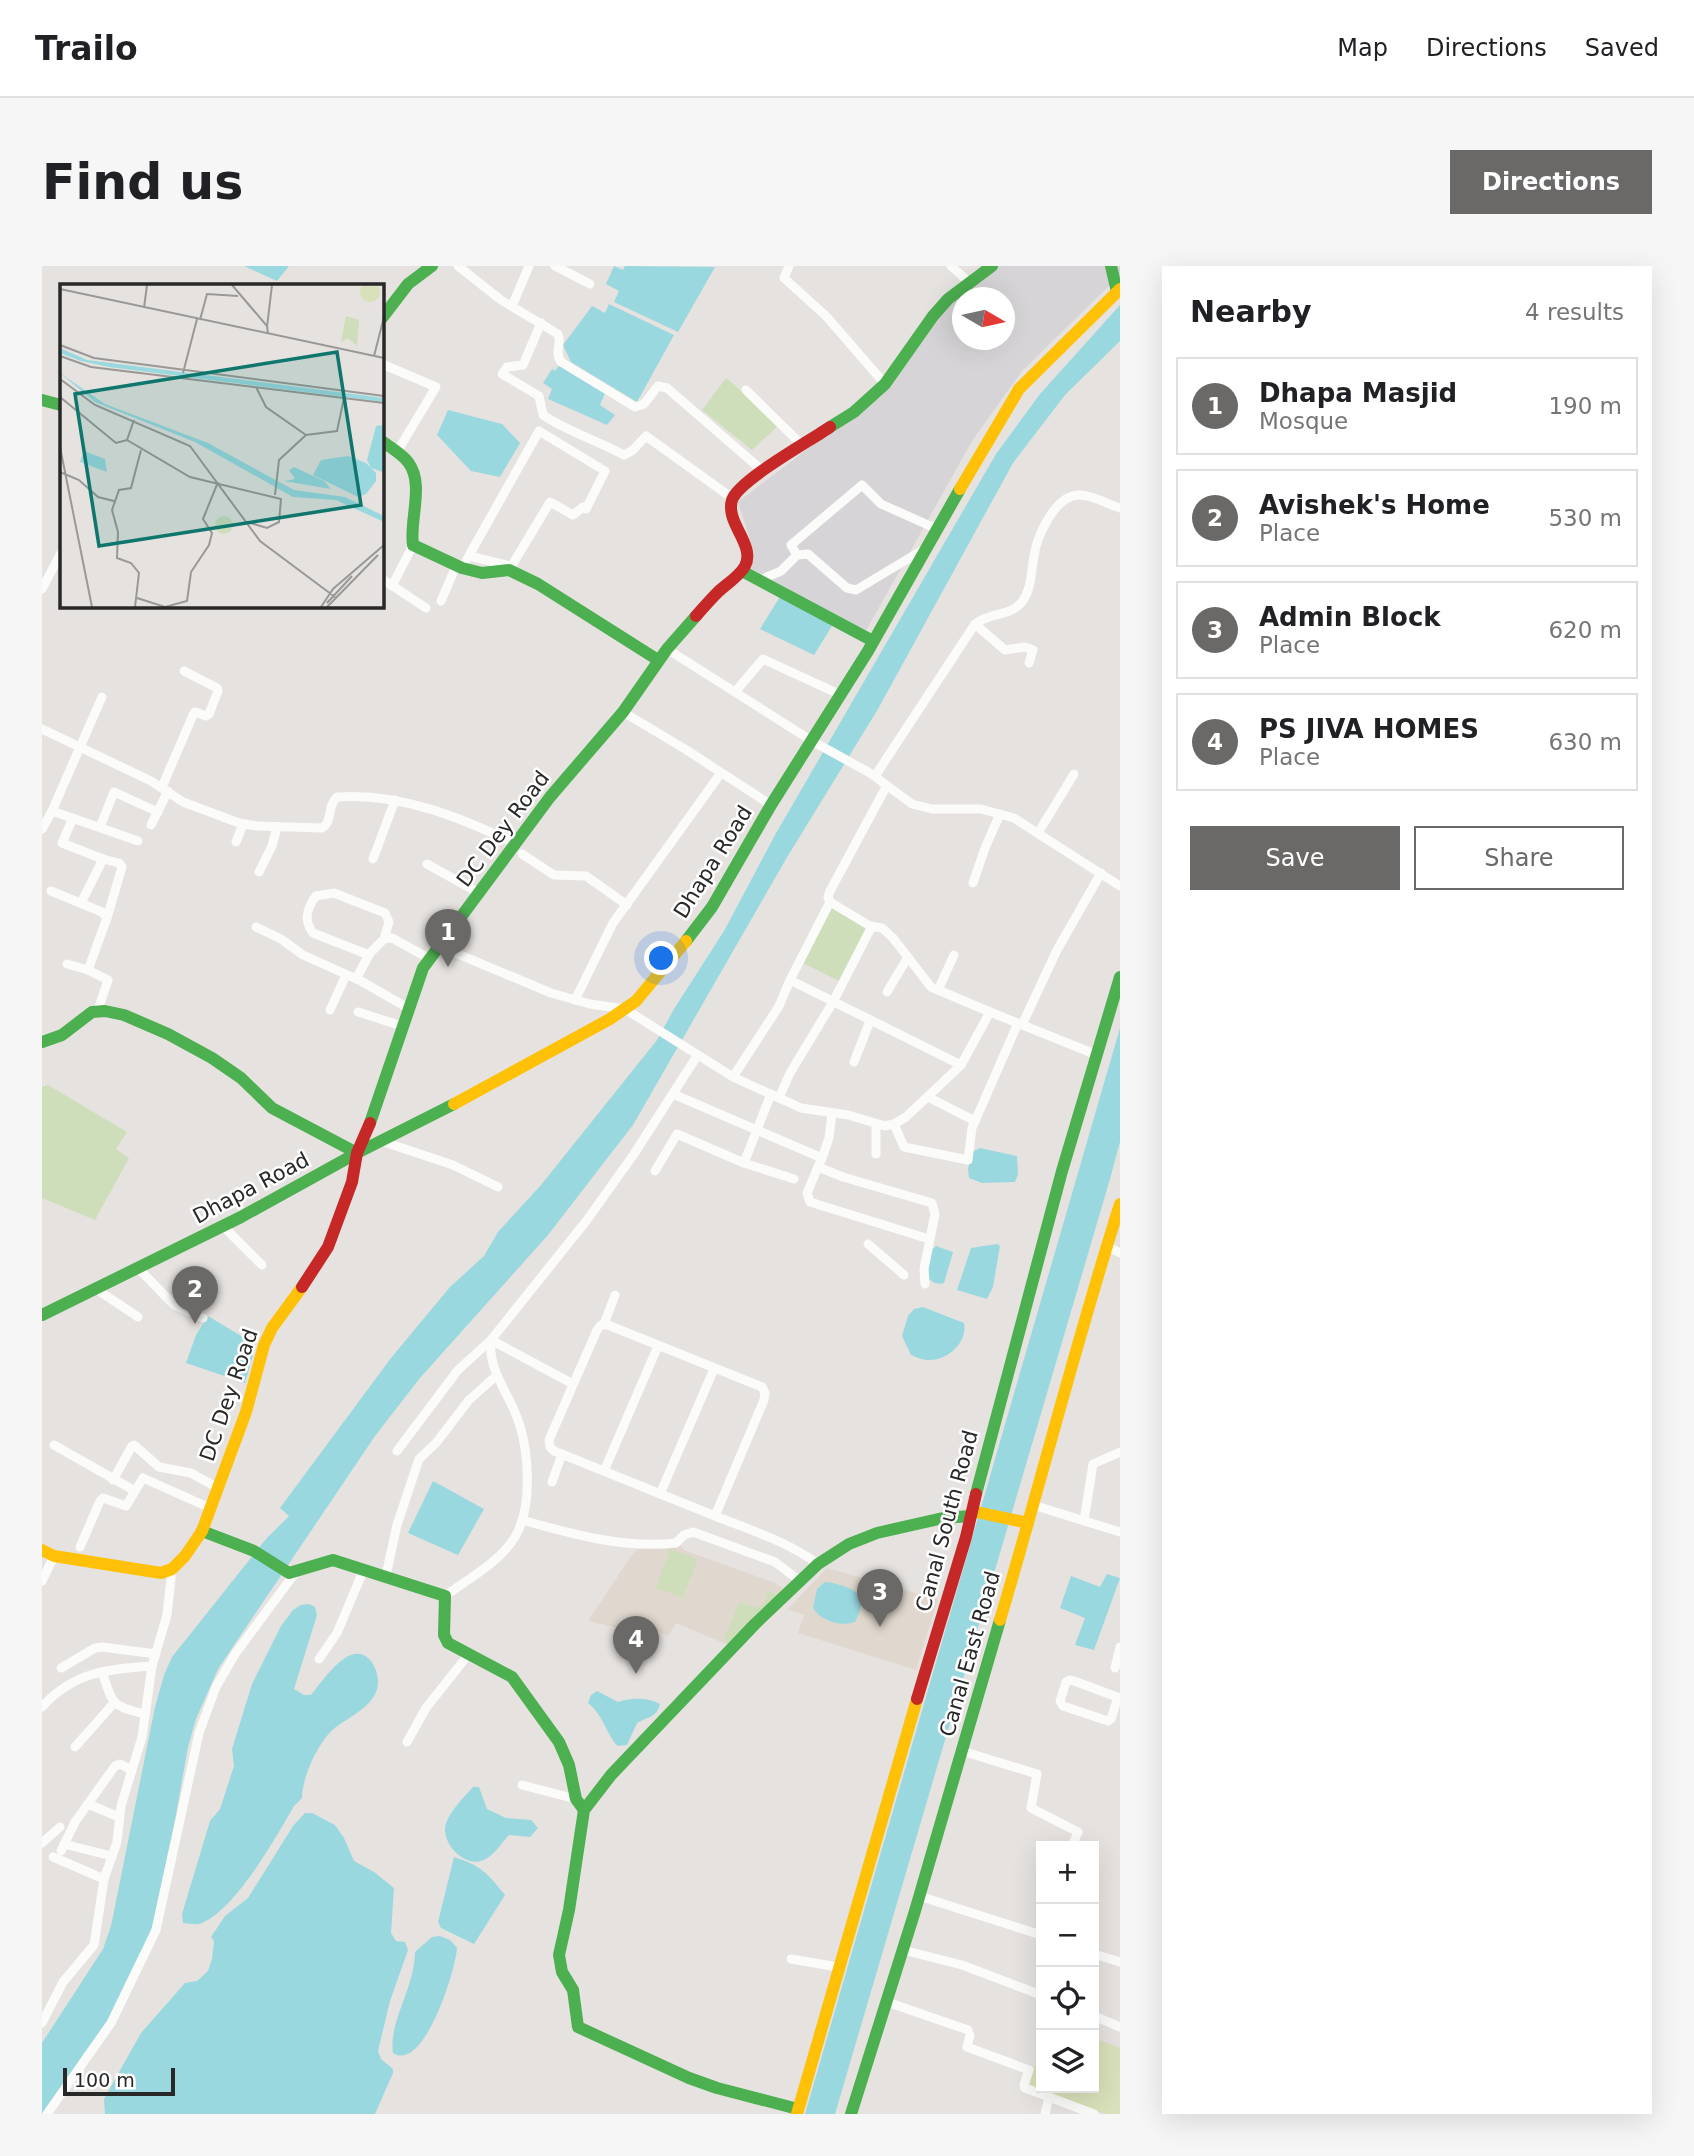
<!DOCTYPE html>
<meta charset="utf-8">
<style>
:root{--surface:#fff;--page:#f6f6f6;--text:#202124;--muted:#757577;--line:#e0e0e0;--accent:#6a6968}
body{margin:0;font-family:"DejaVu Sans",sans-serif;background:var(--page);color:var(--text)}
.controls{position:absolute;right:21px;bottom:21px;display:grid;overflow:hidden;border-radius:0px;box-shadow:0 7px 28px #0002}
.controls button{width:63px;height:63px;display:grid;place-items:center;padding:0;border:0;border-bottom:2px solid var(--line);background:var(--surface);color:var(--text);font:35px sans-serif}
.compass{position:absolute;left:910px;top:21px;width:63px;height:63px;border-radius:50%;background:var(--surface);box-shadow:0 7px 28px #0002;rotate:99deg}
.scale{position:absolute;left:21px;bottom:18px;width:112px;box-sizing:border-box;padding-left:7px;border:4px solid #282828;border-top:0;font-size:19px;line-height:24px;white-space:nowrap;color:#282828;-webkit-text-stroke:5px #fff;paint-order:stroke}
.you{position:absolute;left:620px;top:693px;width:24px;height:24px;margin:-18px;border:5px solid #fff;border-radius:50%;background:#1a73e8;box-shadow:0 0 0 10px #1a73e833}
.badge{display:grid;place-items:center;width:46px;height:46px;border-radius:50%;background:var(--accent);color:#fff;font-size:23px;font-weight:700}
.pin{position:absolute;translate:-50% -58px;filter:drop-shadow(0 2px 4px #0008)}
.pin::after{content:'';position:absolute;top:37px;width:24px;height:21px;background:inherit;clip-path:polygon(0 0,100% 0,50% 100%)}
.list{margin:0;padding:0;list-style:none}
h2{display:flex;justify-content:space-between;align-items:center;height:91px;margin:0;padding:0 28px;font-size:30px}
h2 small{font-size:23px;font-weight:400;color:var(--muted)}
.list li{display:grid;grid-template-columns:46px 1fr auto;gap:21px;align-items:center;box-sizing:border-box;height:98px;margin:0 14px 14px;padding:0 14px;border:2px solid var(--line);border-radius:0px}
.list b{display:block;font-size:26px;white-space:nowrap}
.list p{margin:0;font-size:23px;white-space:nowrap;color:var(--muted)}
.list em{font-size:23px;font-style:normal;color:var(--muted)}
.actions{display:flex;gap:14px;padding:21px 28px}
.actions a{flex:1;padding:16px 0;border:2px solid var(--accent);border-radius:0px;text-align:center;font-size:24px;color:var(--accent)}
.actions .main{background:var(--accent);color:#fff}
.icon{flex:none;width:38px;height:38px;fill:none;stroke:currentColor;stroke-width:2;stroke-linecap:round;stroke-linejoin:round}
.map{position:relative;flex:none;width:1078px;height:1848px;overflow:hidden;border-radius:0px}
header{display:flex;align-items:center;gap:42px;box-sizing:border-box;height:98px;padding:0 35px;background:var(--surface);border-bottom:2px solid var(--line)}
header strong{font-size:33px}
nav{display:flex;gap:38px;margin-inline-start:auto;font-size:24px}
.intro{display:flex;align-items:center;justify-content:space-between;box-sizing:border-box;height:168px;padding:0 42px}
h1{margin:0;font-size:49px}
.button{padding:18px 32px;border-radius:0px;background:var(--accent);color:#fff;font-size:24px;font-weight:700}
main{display:flex;gap:42px;padding:0 42px}
aside{flex:1;background:var(--surface);border-radius:0px;box-shadow:0 7px 28px #0002}
.map>svg:first-child{display:block}
.industrial{fill:#d6d4d6;fill-rule:evenodd}
.education{fill:#e0d8ce}
.green{fill:#cedebb}
.pitch{fill:#d8e1b9}
.water{fill:#9ad8e0}
.lines{fill:none;stroke-linecap:round;stroke-linejoin:round}
.street{stroke:#fbfbfa;stroke-width:9}
.fast{stroke:#4caf50;stroke-width:12}
.slow{stroke:#ffc107;stroke-width:12}
.jam{stroke:#c62828;stroke-width:12}
.labels{text-anchor:middle;stroke-width:5;stroke-linejoin:round;paint-order:stroke}
.street-label{font-size:21px;fill:#282828;stroke:#fff}
.inset-road{fill:none;stroke:#9a9896;stroke-width:2}
.view{fill:#0f766e;fill-opacity:0.15;stroke:#0f766e;stroke-width:3.5}
.inset-edge{fill:none;stroke:#282828;stroke-width:3.5}
</style>
<header>
<strong>Trailo</strong>
<nav><a>Map</a><a>Directions</a><a>Saved</a></nav>
</header>
<div class="intro"><h1>Find us</h1><a class="button">Directions</a></div>
<main>
<div class="map">
<svg width="1078" height="1848" viewBox="0 0 1078 1848">
<rect width="100%" height="100%" fill="#e6e2df"/>
<path class="industrial" d="M953 0H1078V9L980 105 930 175 821 370 743 321 709 302 712 286 696 236 849 119 903 42ZM920 32H962V74H920Z"/>
<g class="education">
<polygon points="638,1279 642,1284 733,1317 743,1324 686,1379 634,1357 626,1370 609,1362 594,1366 546,1355 591,1287 600,1281"/>
<polygon points="785,1302 896,1333 874,1404 756,1367 762,1349 746,1343"/>
</g>
<g class="green">
<polygon points="684,112 738,158 710,184 660,144"/>
<polygon points="787,637 828,661 799,716 759,696"/>
<polygon points="6,819 85,866 74,883 87,892 53,954 0,932 0,821"/>
<polygon points="628,1283 656,1293 641,1332 614,1322"/>
<polygon points="725,1326 731,1326 734,1329 734,1334 688,1378 684,1377 683,1371 697,1336 715,1342 723,1336"/>
</g>
<polygon class="pitch" points="1052,1772 1078,1782 1078,1848 1064,1848 984,1819 999,1788 999,1822 1052,1822"/>
<g class="water">
<polygon points="202,0 247,0 235,15"/>
<polygon points="572,0 581,4 583,0 673,1 636,66 572,36 577,25 564,18"/>
<polygon points="567,38 632,69 595,136 529,96 521,79 550,40 563,47"/>
<polygon points="1078,39 1078,75 1023,129 971,197 836,443 744,593 591,859 506,969 378,1112 333,1170 176,1403 154,1453 146,1481 133,1554 108,1670 70,1748 0,1848 0,1777 61,1683 69,1660 113,1441 122,1409 130,1391 224,1273 247,1250 238,1242 349,1092 408,1021 442,990 456,966 499,919 615,774 632,743 682,665 733,569 954,188 998,128"/>
<polygon points="518,98 564,125 558,139 573,149 565,159 506,133 510,123 501,117 510,103 513,105"/>
<polygon points="406,144 460,158 478,177 458,211 429,205 395,169"/>
<polygon points="739,329 790,360 772,389 718,363"/>
<polygon points="1078,762 1078,876 1068,913 793,1848 763,1848"/>
<polygon points="938,882 975,890 976,908 973,916 940,917 927,912 926,903 930,886"/>
<polygon points="955,978 958,980 951,1021 945,1033 915,1024 929,982"/>
<path d="M894 980 911 986 902 1017C895 1019 890 1017 886 1011 886 1000 885 987 894 980Z"/>
<path d="M881 1041 922 1057C926 1076 906 1095 886 1094 880 1094 874 1091 869 1089L860 1070 866 1050 872 1043Z"/>
<polygon points="166,1050 214,1079 203,1117 144,1097 154,1069"/>
<polygon points="391,1215 442,1243 416,1289 366,1267"/>
<polygon points="1065,1308 1078,1312 1052,1384 1033,1379 1043,1352 1018,1342 1029,1310 1058,1321"/>
<path d="M783 1316C789 1316 794 1318 801 1320 823 1327 823 1336 813 1356 799 1361 779 1355 771 1342L775 1323Z"/>
<path d="M267 1338 273 1341 275 1349 252 1423 262 1429H269C281 1415 306 1375 326 1392 332 1397 336 1407 336 1416 336 1438 309 1450 294 1461 277 1474 260 1511 260 1532L252 1540C234 1571 192 1647 157 1658 152 1659 147 1657 141 1657L140 1648 168 1555 178 1543 192 1500 190 1483 210 1418 239 1360 251 1344 259 1339Z"/>
<path d="M555 1425 576 1436C590 1432 604 1431 618 1438 615 1451 606 1451 595 1457L585 1479 576 1480C566 1472 562 1450 546 1437L549 1429Z"/>
<path d="M431 1521H437L445 1543 464 1552 489 1554 496 1562 488 1571 467 1569C459 1577 451 1592 439 1595 420 1600 398 1575 404 1557 409 1544 422 1531 431 1521Z"/>
<polygon points="263,1547 270,1547 293,1559 302,1572 312,1595 332,1606 352,1622 349,1667 354,1675 363,1676 366,1684 348,1735 336,1785 339,1793 351,1803 351,1807 333,1848 63,1848 62,1833 99,1767 143,1717 155,1715 166,1705 170,1693 172,1675 169,1671 183,1650 206,1632 251,1560"/>
<path d="M412 1591C440 1600 445 1607 463 1629L432 1678 399 1662 396 1656Z"/>
<path d="M398 1670 408 1674 415 1682C414 1703 382 1807 351 1787 346 1757 373 1721 373 1686L390 1671Z"/>
</g>
<g class="lines">
<g class="street">
<path d="M416 0 459 34 516 68C520 77 512 87 519 96L593 141 602 138 616 120 625 122 721 205"/>
<polyline points="513,0 548,18"/>
<polyline points="747,0 742,12 784,50 843,118"/>
<polyline points="909,0 928,17"/>
<polyline points="470,40 487,0"/>
<path d="M499 57 481 99 465 101 460 108 497 130 501 149C526 166 555 174 582 189L591 184 604 170 690 232"/>
<polyline points="340,98 394,121 355,186"/>
<polyline points="704,124 761,180"/>
<polyline points="755,289 749,279 820,219 839,238 895,263"/>
<polyline points="427,290 469,300"/>
<polyline points="420,302 497,165 563,205 544,243 541,241 531,249 508,236 466,306"/>
<polyline points="340,313 384,342"/>
<polyline points="718,314 739,305 755,289 766,288 805,322 814,324 879,285"/>
<polyline points="350,320 371,279"/>
<polyline points="0,323 19,287"/>
<polyline points="399,335 414,300"/>
<polyline points="933,358 963,384 983,381 991,384 987,397"/>
<polyline points="625,383 770,475 828,507 870,538 890,543 939,543 972,552 1078,620"/>
<polyline points="693,426 721,393 799,429"/>
<polyline points="60,431 10,545 96,575"/>
<polyline points="581,446 643,483 729,539"/>
<path d="M0 463 109 515 141 536 197 557 215 560 280 562C291 555 285 540 295 531 357 526 420 552 474 578"/>
<path d="M833 510 933 358C948 346 967 351 980 336 990 322 989 306 992 290 995 270 1013 229 1037 229 1051 229 1065 238 1078 242"/>
<polyline points="120,521 151,449 153,446 164,450 167,448 176,425 175,422 142,405"/>
<polyline points="844,521 788,625 786,631 788,636 828,660 840,662 851,672 889,721 948,746"/>
<polyline points="31,552 20,577 61,593 39,637"/>
<polyline points="109,559 126,525"/>
<polyline points="58,561 72,526 116,546"/>
<polyline points="0,563 10,545"/>
<polyline points="996,567 1032,508"/>
<polyline points="194,576 201,558"/>
<polyline points="480,588 512,609 544,610 585,639"/>
<polyline points="61,593 77,597 80,601 65,652"/>
<polyline points="331,593 353,534"/>
<polyline points="385,598 437,627"/>
<polyline points="217,606 230,580 235,561"/>
<polyline points="931,617 943,582 958,548"/>
<polyline points="9,625 60,646 65,652 46,704 25,698"/>
<polyline points="214,661 239,673 261,689 319,715 366,742"/>
<polyline points="397,680 509,727 548,738 583,743 691,811 759,842 806,849 843,860 852,858 864,851 919,799 948,746 1055,789"/>
<path d="M327 689 271 667C261 654 265 642 274 630L292 627 343 647 347 656 342 673"/>
<polyline points="46,704 66,714 56,744"/>
<polyline points="314,713 328,687 342,673 350,672 388,693"/>
<polyline points="748,714 919,799"/>
<polyline points="896,724 912,689"/>
<polyline points="845,726 866,691"/>
<polyline points="533,734 571,657 679,507"/>
<polyline points="288,744 304,709"/>
<polyline points="316,746 360,760"/>
<polyline points="980,759 1015,684 1059,607"/>
<polyline points="812,796 828,755"/>
<polyline points="691,811 737,740 748,714 788,636"/>
<polyline points="631,828 780,892 776,901 801,911 890,937 893,948 882,1003 883,1018"/>
<polyline points="886,831 933,855"/>
<polyline points="737,832 748,807 791,736 830,660"/>
<polyline points="852,858 862,881 926,894 930,862 976,757"/>
<polyline points="339,875 411,899 456,921"/>
<polyline points="834,888 834,859"/>
<polyline points="780,892 787,872 790,847"/>
<polyline points="702,897 729,828"/>
<polyline points="776,901 765,927 768,936 887,973"/>
<polyline points="613,905 635,868 702,897 752,913"/>
<polyline points="181,960 220,999"/>
<polyline points="826,978 862,1009"/>
<polyline points="1065,980 1078,987"/>
<polyline points="95,1001 132,1039 161,1052"/>
<polyline points="54,1023 96,1051"/>
<polyline points="562,1058 573,1029"/>
<polyline points="12,1179 93,1225"/>
<polyline points="355,1185 416,1104 449,1074 531,1118"/>
<polyline points="562,1205 616,1080"/>
<polyline points="71,1214 90,1180 92,1179 117,1201 149,1207 176,1222"/>
<polyline points="510,1216 520,1188"/>
<polyline points="618,1228 672,1103"/>
<polyline points="991,1239 1078,1266"/>
<path d="M673 1250 722 1134 723 1127 720 1121 566 1059H559L555 1064 507 1174 508 1181 512 1185C564 1206 616 1227 668 1248 705 1263 743 1274 776 1298"/>
<path d="M480 1254C529 1268 583 1283 634 1277L642 1269 651 1266 733 1296 758 1315"/>
<polyline points="1042,1255 1051,1198 1078,1186"/>
<polyline points="38,1281 58,1235 61,1232 84,1240 101,1212 168,1242"/>
<polyline points="344,1309 355,1259 377,1193 394,1177 427,1134 455,1109"/>
<polyline points="0,1315 12,1290"/>
<path d="M403 1330C426 1313 458 1296 473 1271 492 1239 487 1177 472 1144 462 1121 446 1101 449 1074L545 954 592 888 655 790"/>
<polyline points="277,1393 295,1367 322,1303"/>
<polyline points="19,1402 53,1382 60,1381 114,1388"/>
<polyline points="1073,1402 1078,1381"/>
<path d="M60 1406C71 1438 69 1440 103 1448"/>
<polyline points="1076,1431 1069,1453 1066,1455 1021,1440 1018,1435 1024,1416 1028,1414 1032,1415 1078,1432"/>
<path d="M0 1441C31 1406 66 1403 110 1400"/>
<polyline points="365,1476 384,1442 426,1389"/>
<polyline points="33,1481 72,1437"/>
<polyline points="920,1485 995,1508 989,1542 1036,1566 1030,1580"/>
<polyline points="480,1519 534,1533"/>
<polyline points="46,1538 77,1551"/>
<polyline points="0,1577 18,1561"/>
<polyline points="22,1578 69,1590"/>
<polyline points="19,1585 33,1556 73,1500 78,1498 90,1504"/>
<polyline points="11,1591 62,1613"/>
<polyline points="877,1630 999,1669"/>
<polyline points="861,1684 920,1699 999,1729"/>
<polyline points="1052,1688 1078,1696"/>
<polyline points="749,1693 796,1701"/>
<polyline points="845,1736 926,1764"/>
<polyline points="1052,1750 1078,1761"/>
<polyline points="0,1757 21,1716 52,1679 62,1613 75,1576 79,1540 100,1471 110,1400 125,1349 130,1303"/>
<polyline points="928,1769 925,1781 987,1804 982,1819 983,1822 1052,1848"/>
<polyline points="5,1848 69,1757 114,1664 157,1467 174,1421 193,1388 253,1307"/>
<polyline points="1003,1848 1007,1831"/>
</g>
<g class="fast">
<polyline points="1069,0 1075,26"/>
<polyline points="340,52 366,18 390,0"/>
<polyline points="0,134 19,139"/>
<polyline points="788,161 812,146 843,118 891,50 906,33 950,0"/>
<path d="M340 175C349 182 360 188 366 196 383 218 367 254 371 279L420 302 440 307 467 304 496 318 616 394"/>
<polyline points="700,305 831,375"/>
<polyline points="644,675 670,641 729,539 826,385 918,223"/>
<polyline points="0,776 20,769 50,746 63,745 82,749 126,768 170,792 199,812 230,842 315,887"/>
<polyline points="328,857 381,702 508,531 581,446 625,383 654,350"/>
<polyline points="0,1049 199,951 315,887 412,838"/>
<polyline points="934,1228 1020,905 1078,711"/>
<polyline points="160,1265 212,1285 247,1307 291,1294 403,1330 402,1369 406,1377 470,1411 517,1476 527,1499 534,1533 542,1544"/>
<polyline points="756,1843 675,1822 647,1812 536,1761 531,1724 520,1706 517,1689 527,1644 542,1544 569,1509 713,1358 776,1298 807,1278 835,1267 901,1252 929,1250"/>
<polyline points="809,1848 873,1645 958,1354"/>
</g>
<g class="slow">
<polyline points="918,223 977,123 1078,23"/>
<polyline points="412,838 568,753 594,735 644,675"/>
<polyline points="930,1245 986,1257"/>
<polyline points="0,1284 12,1290 119,1307 130,1303 143,1290 160,1265 204,1146 222,1079 230,1062 260,1021"/>
<path d="M958 1354C999 1216 1034 1076 1078 938"/>
<polyline points="755,1848 875,1433"/>
</g>
<g class="jam">
<path d="M654 350C661 342 668 334 676 326 684 318 697 311 703 300 714 279 683 257 690 234 697 214 768 175 788 161"/>
<polyline points="260,1021 286,981 310,916 315,887 328,857"/>
<polyline points="875,1433 924,1271 934,1228"/>
</g>
</g>
<g class="labels">
<g class="street-label">
<text transform="translate(461 563) rotate(-53)" y="7">DC Dey Road</text>
<text transform="translate(671 596) rotate(-58)" y="7">Dhapa Road</text>
<text transform="translate(209 922) rotate(-28)" y="7">Dhapa Road</text>
<text transform="translate(187 1129) rotate(-71)" y="7">DC Dey Road</text>
<text transform="translate(905 1255) rotate(-75)" y="7">Canal South Road</text>
<text transform="translate(928 1388) rotate(-74)" y="7">Canal East Road</text>
</g>
</g>
<g transform="translate(18 18)">
<rect width="324" height="324" fill="#e6e2df"/>
<path d="M286 32 299 36 297 62 288 54 281 58ZM155 241a9 9 0 1 1 18 0a9 9 0 1 1-18 0Z" fill="#cedebb"/>
<path d="M300 8a10 10 0 1 1 20 0a10 10 0 1 1-20 0Z" fill="#d8e1b9"/>
<path d="M0 64 27 76 324 114V118L49 83 21 77 0 69ZM0 89 45 120 148 159 234 206 285 213 324 232V238L276 216 233 213 135 158 35 118ZM324 141V188H323L311 184 307 176 316 142ZM24 167 45 175 47 188 20 178ZM288 172 306 179 316 189V197L306 210 298 213 253 191 261 176ZM234 183 264 197 271 205 224 197 235 195 229 186Z" fill="#9ad8e0"/>
<path class="inset-road" d="M172 1 207 42 208 50M0 5 324 74M84 24 87 1M140 36 147 10 178 12M207 43 212 1M0 61 34 74 324 112M0 72 31 83 324 119M314 72 324 33M123 89 137 35M0 95 35 121 130 162 200 257 275 313M196 103 206 123 246 151 277 147 284 114M0 113 56 159 67 156 130 193 221 215 219 238 207 244 187 238M67 156 74 136M0 163 32 323M0 188 19 196 38 213 54 217M215 211 219 176 246 151M77 314 105 323 127 317 131 288 149 261 152 249 143 235 158 198M267 319 292 292M75 323 79 289 71 279 57 274 58 248 52 226 59 206 71 204 81 166M261 323 273 305 324 261M267 323 318 271"/>
<path class="view" d="M277 68 301 221 39 262 15 110Z"/>
<rect width="324" height="324" class="inset-edge"/>
</g>
</svg>
<div class="controls">
<button>+</button>
<button>−</button>
<button><svg class="icon" aria-label="locate" viewBox="0 0 24 24"><circle cx="12" cy="12" r="6"/><path d="M12 2v4M12 18v4M2 12h4M18 12h4"/></svg></button>
<button><svg class="icon" aria-label="layers" viewBox="0 0 24 24"><path d="M12 4l9 5-9 5-9-5zM3 14l9 5 9-5"/></svg></button>
</div>
<svg class="compass" viewBox="-18 -18 36 36"><path d="M0-13l5 13h-10z" fill="#e53935"/><path d="M0 13l5-13h-10z" fill="#757577"/></svg>
<div class="scale">100 m</div>
<div class="you"></div>
<div class="pin badge" style="left:406px;top:701px">1</div>
<div class="pin badge" style="left:153px;top:1058px">2</div>
<div class="pin badge" style="left:838px;top:1361px">3</div>
<div class="pin badge" style="left:594px;top:1408px">4</div>
</div>
<aside>
<h2>Nearby<small>4 results</small></h2>
<ul class="list">
<li><span class="badge">1</span><div><b>Dhapa Masjid</b><p>Mosque</p></div><em>190 m</em></li>
<li><span class="badge">2</span><div><b>Avishek's Home</b><p>Place</p></div><em>530 m</em></li>
<li><span class="badge">3</span><div><b>Admin Block</b><p>Place</p></div><em>620 m</em></li>
<li><span class="badge">4</span><div><b>PS JIVA HOMES</b><p>Place</p></div><em>630 m</em></li>
</ul>
<div class="actions"><a class="main">Save</a><a>Share</a></div>
</aside>
</main>
